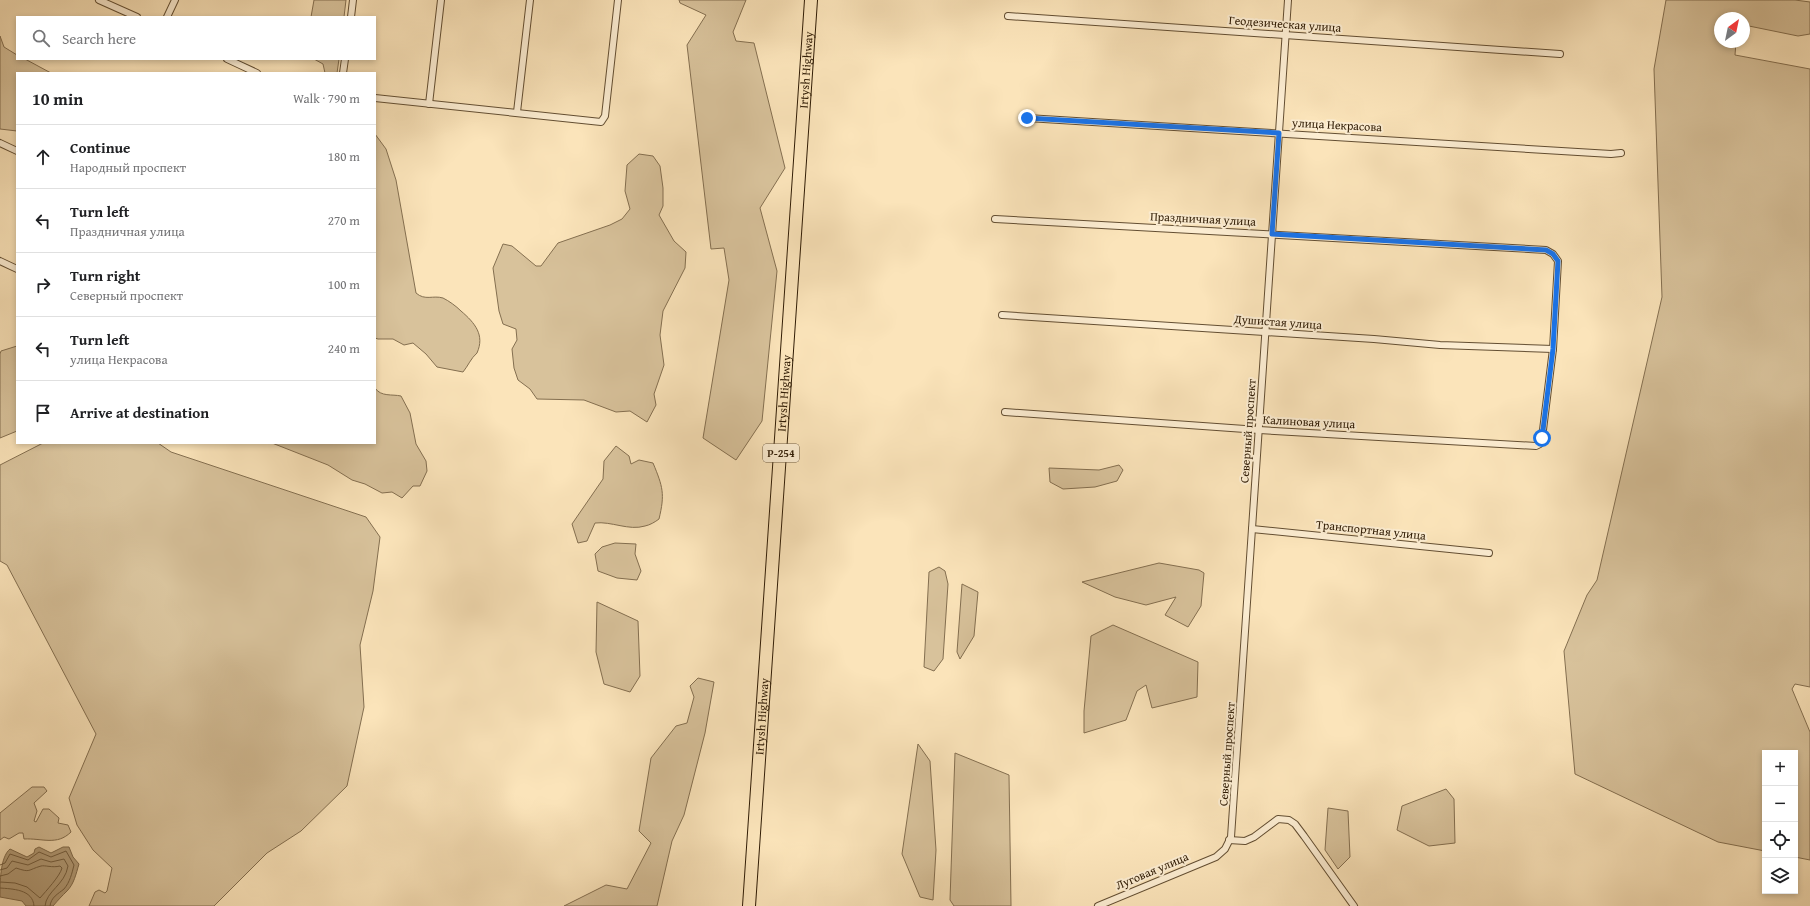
<!DOCTYPE html>
<meta charset="utf-8">
<style>
:root{--surface:#fff;--page:#f2f2f2;--text:#202124;--muted:#757577;--line:#e0e0e0}
body{margin:0;font-family:"Gentium Book Plus",serif;background:var(--page);color:var(--text)}
.controls{position:absolute;right:12px;bottom:12px;display:grid;overflow:hidden;border-radius:0px;box-shadow:0 2px 6px #0003}
.controls button{width:36px;height:36px;display:grid;place-items:center;padding:0;border:0;border-bottom:1px solid var(--line);background:var(--surface);color:var(--text);font:20px sans-serif}
.compass{position:absolute;left:1714px;top:12px;width:36px;height:36px;border-radius:50%;background:var(--surface);box-shadow:0 2px 6px #0003;rotate:33deg}
.stop{position:absolute;width:12px;height:12px;margin:-9px;border:3px solid #1a73e8;border-radius:50%;background:#fff}
.stop.end{background:#1a73e8;border-color:#fff;box-shadow:0 1px 4px #0008}
.list{margin:0;padding:0;list-style:none}
h2{display:flex;justify-content:space-between;align-items:center;height:52px;margin:0;padding:0 16px;font-size:17px}
h2 small{font-size:13px;font-weight:400;color:var(--muted)}
.list li{display:grid;grid-template-columns:26px 1fr auto;gap:12px;align-items:center;box-sizing:border-box;height:64px;padding:0 16px;border-top:1px solid var(--line)}
.list b{display:block;font-size:15px;white-space:nowrap}
.list p{margin:0;font-size:13px;white-space:nowrap;color:var(--muted)}
.list em{font-size:13px;font-style:normal;color:var(--muted)}
.icon{flex:none;width:22px;height:22px;fill:none;stroke:currentColor;stroke-width:2;stroke-linecap:round;stroke-linejoin:round}
.map{position:relative;flex:none;width:1810px;height:906px;overflow:hidden}
.search{position:absolute;background:var(--surface);box-shadow:0 2px 6px #0003;left:16px;top:16px;width:360px;height:44px;display:flex;align-items:center;gap:10px;box-sizing:border-box;padding:0 14px;border-radius:0px;color:var(--muted);font-size:15px}
.panel{position:absolute;background:var(--surface);box-shadow:0 2px 6px #0003;left:16px;top:72px;width:360px;height:372px;border-radius:0px}
.map>svg:first-child{display:block}
.green{fill:#d8c29b;stroke:#846f50}
.water{fill:#b6a07c;stroke:#806b4c}
.lines{fill:none;stroke-linecap:round;stroke-linejoin:round}
.shore{stroke:#735e40;stroke-width:1}
.street-casing{stroke:#634e32;stroke-width:8}
.highway-casing{stroke:#301c05;stroke-width:14}
.street{stroke:#fcedd2;stroke-width:6}
.highway{stroke:#fbe4ba;stroke-width:12}
.route{stroke:#1a73e8;stroke-width:5}
.labels{text-anchor:middle;stroke-width:4;stroke-linejoin:round;paint-order:stroke}
.shield{fill:#fcedd2;stroke:#6d5b42;stroke-width:1}
.shield-label{font-size:11px;font-weight:bold;fill:#301c05}
.street-label{font-size:12px;fill:#301c05;stroke:#fcedd2}
</style>
<div class="map">
<svg width="1810" height="906" viewBox="0 0 1810 906">
<rect width="100%" height="100%" fill="#fbe4ba"/>
<filter id="stains"><feTurbulence type="fractalNoise" baseFrequency=".005" numOctaves="4"/><feColorMatrix values="0 0 0 0 .2 0 0 0 0 .09 0 0 0 0 .02 0 0 0 .5 -.17"/></filter>
<radialGradient id="worn" r=".72"><stop offset=".6" stop-color="#630" stop-opacity="0"/><stop offset="1" stop-color="#630" stop-opacity=".3"/></radialGradient>
<g class="green">
<polygon points="314,0 346,0 344,17 311,17"/>
<polygon points="679,0 746,0 733,32 736,41 754,43 785,168 760,208 777,271 762,421 736,460 703,438 729,280 724,248 711,249 687,45 706,15 680,3"/>
<polygon points="1666,0 1795,0 1810,2 1810,34 1798,36 1744,25 1744,18 1720,18 1720,42 1736,42 1735,55 1810,69 1810,687 1795,684 1792,689 1810,732 1810,860 1795,857 1795,753 1765,753 1765,851 1718,842 1575,774 1564,651 1587,595 1597,580 1662,297 1654,69"/>
<polygon points="0,36 4,47 17,55 17,59 25,59 51,73 17,73 17,131 0,129"/>
<polygon points="314,59 339,59 337,73 325,73 323,64"/>
<path d="M375 134 386 149 396 180 416 293C425 301 433 295 443 298 449 301 456 306 461 311 475 323 485 335 477 353 471 358 468 366 463 372L437 367 426 354 413 343 404 345 393 339H378L375 338Z"/>
<polygon points="639,154 653,156 660,166 663,188 663,206 659,215 674,241 686,252 685,268 663,311 660,335 664,365 654,394 656,405 647,422 630,411 616,412 584,400 537,399 530,389 518,380 514,368 512,349 517,340 516,329 503,324 499,311 493,268 503,244 512,246 536,266 541,266 558,243 610,225 622,219 630,209 625,191 627,165"/>
<polygon points="17,346 17,431 0,438 0,354 1,351"/>
<path d="M375 388C381 397 392 394 401 396L410 413 416 444 426 461 427 471 420 486H413L402 498 392 492 382 493 365 484 352 480 328 465 272 443H375Z"/>
<polygon points="43,443 158,443 171,452 366,517 380,537 373,591 360,645 364,707 347,786 301,831 267,853 214,906 89,906 95,892 99,890 105,893 107,891 112,868 93,850 77,825 69,798 96,734 7,565 0,561 0,465"/>
<path d="M616 446 629 456 631 464 639 460 653 463C663 487 665 494 659 519 655 522 650 525 645 526 629 531 611 521 595 523L587 541 578 543 572 524 603 479 604 461Z"/>
<polygon points="1119,465 1123,470 1117,481 1095,487 1063,489 1050,482 1049,468 1099,470"/>
<polygon points="615,543 636,544 635,554 641,571 637,580 617,578 598,571 595,554 602,547"/>
<polygon points="1159,563 1199,570 1204,573 1201,606 1188,627 1165,615 1176,597 1146,605 1115,597 1082,582"/>
<polygon points="939,567 945,571 948,584 943,659 934,671 924,667 929,572"/>
<polygon points="962,584 978,592 974,636 960,659 957,652"/>
<polygon points="597,602 638,621 640,676 630,692 604,684 596,652"/>
<polygon points="1113,625 1198,662 1197,697 1152,708 1146,685 1137,691 1126,720 1084,733 1084,711 1091,636"/>
<polygon points="698,678 714,682 705,733 684,815 672,841 657,906 564,906 606,885 627,889 651,843 639,831 651,758 676,726 687,723 694,697 690,686"/>
<polygon points="918,744 930,761 936,850 933,900 920,897 902,854"/>
<polygon points="955,753 1009,775 1011,906 954,906 950,900"/>
<path d="M32 787H44L47 791 34 803 37 811 34 821 36 822 43 809H49L59 818 58 823 68 825 71 832C57 846 42 838 24 839L23 833H19L9 839 4 837 0 840V813Z"/>
<polygon points="1446,789 1454,799 1455,843 1429,846 1397,830 1402,806"/>
<polygon points="1328,808 1348,811 1350,857 1338,869 1325,850"/>
</g>
<path class="water" d="M39 847 51 853 63 847H69L73 857 79 864C76 874 74 884 67 891 62 896 58 900 53 906H26L22 901 0 897C0 883 0 857 10 849L27 857 34 853 35 849Z"/>
<g class="lines">
<g class="shore">
<path d="M0 865 5 863 10 854 28 860 39 852 51 857 66 851 74 865C72 873 70 882 64 889 58 894 51 897 50 906"/>
<path d="M0 870 7 868 12 861 28 865 41 859 51 862 64 859 68 866C65 885 46 891 45 906"/>
<path d="M0 876 8 874 16 868C31 873 27 870 41 866 45 865 52 868 60 866L62 868C60 876 46 891 40 898L27 887 15 883 0 882"/>
<path d="M0 888C12 889 33 889 34 906"/>
</g>
<g class="street-casing">
<g id="street">
<polyline points="99,0 137,17"/>
<polyline points="1008,16 1560,54"/>
<polyline points="167,17 175,0"/>
<polyline points="351,17 353,0"/>
<polyline points="227,59 257,73"/>
<polyline points="343,73 345,59"/>
<polyline points="375,98 601,122 605,116 618,0"/>
<polyline points="429,104 441,0"/>
<polyline points="517,112 530,0"/>
<polyline points="1027,118 1611,154 1621,153"/>
<polyline points="0,143 17,151"/>
<polyline points="995,219 1494,247 1546,250 1553,254 1558,261 1553,349 1542,438 1540,444 1536,446 1259,430 1005,412"/>
<polyline points="0,261 17,269"/>
<polyline points="1002,315 1374,339 1440,345 1553,349"/>
<polyline points="1252,529 1489,553"/>
<polyline points="1229,840 1245,841 1254,837 1278,819 1289,820 1295,824 1304,836 1354,906"/>
<polyline points="1098,906 1216,857 1225,849 1231,837 1288,0"/>
</g>
</g>
<g class="highway-casing">
<g id="highway">
<path id="s1" d="M749 906 811 0"/>
</g>
</g>
<use href="#street" class="street"/>
<use href="#highway" class="highway"/>
</g>
<g class="lines">
<polyline class="route" points="1027,118 1279,133 1272,234 1546,250 1553,254 1558,261 1553,349 1542,438"/>
</g>
<g class="labels">
<rect class="shield" x="763" y="444" width="36" height="18" rx="3"/>
<g class="shield-label">
<text x="781" y="457">Р-254</text>
</g>
<g class="street-label">
<text transform="translate(1285 24) rotate(4)" y="4">Геодезическая улица</text>
<text dy="4" stroke="none"><textPath href="#s1" startOffset="838">Irtysh Highway</textPath></text>
<text transform="translate(1337 125) rotate(3)" y="4">улица Некрасова</text>
<text transform="translate(1203 219) rotate(3)" y="4">Праздничная улица</text>
<text transform="translate(1278 322) rotate(4)" y="4">Душистая улица</text>
<text dy="4" stroke="none"><textPath href="#s1" startOffset="514">Irtysh Highway</textPath></text>
<text transform="translate(1309 422) rotate(3)" y="4">Калиновая улица</text>
<text transform="translate(1248 431) rotate(-86)" y="4">Северный проспект</text>
<text transform="translate(1371 530) rotate(6)" y="4">Транспортная улица</text>
<text dy="4" stroke="none"><textPath href="#s1" startOffset="190">Irtysh Highway</textPath></text>
<text transform="translate(1227 754) rotate(-86)" y="4">Северный проспект</text>
<text transform="translate(1152 871) rotate(-23)" y="4">Луговая улица</text>
</g>
</g>
<rect width="100%" height="100%" filter="url(#stains)"/>
<rect width="100%" height="100%" fill="url(#worn)"/>
</svg>
<div class="controls">
<button>+</button>
<button>−</button>
<button><svg class="icon" aria-label="locate" viewBox="0 0 24 24"><circle cx="12" cy="12" r="6"/><path d="M12 2v4M12 18v4M2 12h4M18 12h4"/></svg></button>
<button><svg class="icon" aria-label="layers" viewBox="0 0 24 24"><path d="M12 4l9 5-9 5-9-5zM3 14l9 5 9-5"/></svg></button>
</div>
<svg class="compass" viewBox="-18 -18 36 36"><path d="M0-13l5 13h-10z" fill="#e53935"/><path d="M0 13l5-13h-10z" fill="#757577"/></svg>
<div class="stop" style="left:1542px;top:438px"></div>
<div class="stop end" style="left:1027px;top:118px"></div>
<div class="search"><svg class="icon" aria-label="search" viewBox="0 0 24 24"><circle cx="10" cy="10" r="6"/><path d="M15 15l6 6"/></svg>Search here</div>
<section class="panel">
<h2>10 min<small>Walk · 790 m</small></h2>
<ul class="list">
<li><svg class="icon" aria-label="ahead" viewBox="0 0 24 24"><path d="M12 20V5M6 11l6-6 6 6"/></svg><div><b>Continue</b><p>Народный проспект</p></div><em>180 m</em></li>
<li><svg class="icon" aria-label="left" viewBox="0 0 24 24"><path d="M17 20v-9H6M10 6l-5 5 5 5"/></svg><div><b>Turn left</b><p>Праздничная улица</p></div><em>270 m</em></li>
<li><svg class="icon" aria-label="right" viewBox="0 0 24 24"><path d="M7 20v-9h11M14 6l5 5-5 5"/></svg><div><b>Turn right</b><p>Северный проспект</p></div><em>100 m</em></li>
<li><svg class="icon" aria-label="left" viewBox="0 0 24 24"><path d="M17 20v-9H6M10 6l-5 5 5 5"/></svg><div><b>Turn left</b><p>улица Некрасова</p></div><em>240 m</em></li>
<li><svg class="icon" aria-label="arrive" viewBox="0 0 24 24"><path d="M6 21V4h12l-3 4 3 4H6"/></svg><div><b>Arrive at destination</b></div></li>
</ul>
</section>
</div>
